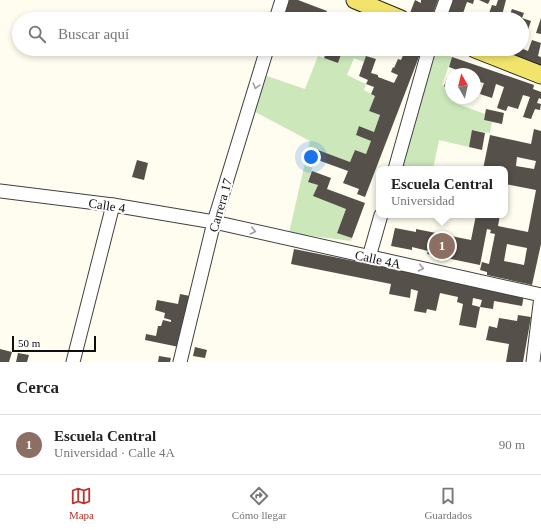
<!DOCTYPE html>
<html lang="es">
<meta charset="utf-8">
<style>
:root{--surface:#fff;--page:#f6f6f6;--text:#222;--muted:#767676;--line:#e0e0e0;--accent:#b8372c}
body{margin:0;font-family:"Times New Roman",serif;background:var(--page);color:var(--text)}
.compass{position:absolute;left:445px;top:68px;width:36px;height:36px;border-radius:50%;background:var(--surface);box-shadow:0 2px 6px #0003;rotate:352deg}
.scale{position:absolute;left:12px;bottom:10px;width:84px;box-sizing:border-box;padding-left:4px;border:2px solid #0e0e0e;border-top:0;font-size:11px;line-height:14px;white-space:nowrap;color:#0e0e0e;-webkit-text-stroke:3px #fff;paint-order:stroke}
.you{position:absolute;left:311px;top:157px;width:14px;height:14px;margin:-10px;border:3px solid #fff;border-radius:50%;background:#1a73e8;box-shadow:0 0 0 6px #1a73e833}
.badge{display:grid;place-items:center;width:26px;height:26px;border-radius:50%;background:var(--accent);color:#fff;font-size:13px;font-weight:700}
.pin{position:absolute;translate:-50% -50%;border:2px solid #fff;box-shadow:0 1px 4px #0006}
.popup{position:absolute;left:376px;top:166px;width:132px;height:52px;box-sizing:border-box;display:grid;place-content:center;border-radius:8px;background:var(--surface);filter:drop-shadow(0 1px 3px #0005);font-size:13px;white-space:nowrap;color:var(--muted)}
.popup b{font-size:15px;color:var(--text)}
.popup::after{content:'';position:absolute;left:50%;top:100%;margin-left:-8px;border:8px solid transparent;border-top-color:var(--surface)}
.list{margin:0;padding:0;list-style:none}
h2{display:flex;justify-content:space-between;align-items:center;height:52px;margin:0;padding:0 16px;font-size:17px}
h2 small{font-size:13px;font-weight:400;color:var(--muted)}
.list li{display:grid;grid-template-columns:26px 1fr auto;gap:12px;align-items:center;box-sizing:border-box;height:60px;padding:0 16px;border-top:1px solid var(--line)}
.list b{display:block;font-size:15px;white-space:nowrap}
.list p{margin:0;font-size:13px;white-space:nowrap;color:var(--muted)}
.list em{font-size:13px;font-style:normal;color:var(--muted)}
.icon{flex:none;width:22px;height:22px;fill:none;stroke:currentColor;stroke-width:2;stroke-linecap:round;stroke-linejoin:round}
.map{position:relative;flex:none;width:541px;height:362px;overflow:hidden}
.search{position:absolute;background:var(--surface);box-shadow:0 2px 6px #0003;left:12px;right:12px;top:12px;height:44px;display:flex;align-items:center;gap:10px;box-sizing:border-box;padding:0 14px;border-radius:22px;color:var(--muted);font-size:15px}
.sheet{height:112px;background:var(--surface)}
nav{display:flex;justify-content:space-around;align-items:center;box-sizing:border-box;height:56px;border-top:1px solid var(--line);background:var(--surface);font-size:11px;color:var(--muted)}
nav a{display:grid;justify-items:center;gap:2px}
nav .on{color:var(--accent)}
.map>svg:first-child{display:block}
.green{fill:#cce7ba}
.building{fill:#56504b;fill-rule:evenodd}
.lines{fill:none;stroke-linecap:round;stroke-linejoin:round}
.minor-casing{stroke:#414141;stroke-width:15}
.major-casing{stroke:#1f1f1f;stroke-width:19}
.minor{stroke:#fff;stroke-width:13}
.major{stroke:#f2e36b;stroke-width:17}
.oneway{stroke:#9f9f9f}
.labels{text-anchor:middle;stroke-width:4;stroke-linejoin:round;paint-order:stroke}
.street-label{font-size:13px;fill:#0e0e0e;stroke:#fff}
</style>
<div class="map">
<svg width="541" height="362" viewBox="0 0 541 362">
<rect width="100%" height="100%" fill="#fefdef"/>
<g class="green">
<polygon points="343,49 349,49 367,54 364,62 354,58 347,75 366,84 364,90 375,96 369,111 380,115 374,132 360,126 356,135 371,141 366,154 355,150 350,162 318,150 308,181 318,185 314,196 346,209 337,232 352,238 351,241 289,233 310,141 250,109 261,74 305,89 318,56 338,63"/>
<polygon points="439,52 452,57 442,85 451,89 451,98 456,98 455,103 485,114 484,120 492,122 490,133 473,130 469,147 439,140 433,169 420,169 401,165 435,55"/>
</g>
<g class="building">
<polygon points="288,0 298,0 327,11 324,19 281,19"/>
<polygon points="415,0 421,3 421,0 438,0 431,19 421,19 415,17 416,15 410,13"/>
<polygon points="452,0 474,0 473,4 467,2 461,19 445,19"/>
<polygon points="479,0 490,0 488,4"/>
<polygon points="498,0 506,0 501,19 487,19 492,5 496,6"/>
<polygon points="512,9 524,13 522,18 531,21 524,41 526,41 523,49 528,51 532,40 541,43 538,56 541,57 541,71 494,49 522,49 522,19 508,19"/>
<polygon points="469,12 479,16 478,19 466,19"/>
<polygon points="331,14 345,19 329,19"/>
<polygon points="541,18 541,34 536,33"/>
<polygon points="328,49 343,49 338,63 324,58"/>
<polygon points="364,49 370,49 367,54 363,53"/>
<polygon points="395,49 422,49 365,197 357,194 359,189 343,183 348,171 315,159 318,150 350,162 355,150 366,154 371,141 356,135 359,126 374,132 380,115 369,111 375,96 371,94 374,87 366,84 368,80 359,76 366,56 376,59 371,73 378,75 378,77 394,83 398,75 391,72 393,67 394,68 398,59 401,60 404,53"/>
<polygon points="452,57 534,85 533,89 541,92 541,99 539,98 537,103 541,104 540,110 535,109 531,119 523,117 530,97 523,95 518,109 508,106 506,111 497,108 504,87 496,84 492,98 480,94 484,83 479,82 475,92 475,74 466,72 465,74 455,74 457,70 449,67"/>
<polygon points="447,78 451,80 451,89 444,86"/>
<polygon points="486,109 504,113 502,124 484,120"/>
<path d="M534 129 541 131V244L532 285 487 275V272L480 270 482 262 489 264 495 234 490 233 491 230 487 229 480 265 427 254 428 251 412 247V250L391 246 395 228 416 232V229L471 240 476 215H500L498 226 528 232 536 190 505 184V169H483L490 135 531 144ZM517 157 536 161 534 169 516 166ZM507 244 527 248 524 265 504 261Z"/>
<polygon points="472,130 485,133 482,150 469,147"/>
<polygon points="137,160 148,163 144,180 132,177"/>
<polygon points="401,165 417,168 416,169 400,169"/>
<polygon points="312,171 331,178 327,189 365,203 352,238 337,233 346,209 313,196 318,185 308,182"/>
<polygon points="294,249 524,295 522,306 494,301 493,309 480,307 482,300 473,298 472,305 480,307 476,328 459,325 463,304 457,302 458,297 440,293 436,311 427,309 426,313 414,311 418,291 411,289 410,298 389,294 391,284 291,264"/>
<polygon points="180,294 190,296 179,347 145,340 146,334 156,336 158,326 161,326 163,320 171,322 171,320 164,318 165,313 155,310 157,300 178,304"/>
<polygon points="518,315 531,317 523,362 506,362 509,344 486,340 489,326 497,328 499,318 517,321"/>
<polygon points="195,347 207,350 205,358 193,356"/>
<polygon points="0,349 12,352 9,362 0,362"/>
<polygon points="18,353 29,355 27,362 16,362"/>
<polygon points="159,356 171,358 170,362 158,362"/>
</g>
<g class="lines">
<g class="minor-casing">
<g id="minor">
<polyline points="276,19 282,0"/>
<polyline points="439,19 446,0"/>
<polyline points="395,169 429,49"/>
<polyline points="0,191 113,205 214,222 541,295"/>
<polyline points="369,257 381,215"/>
<polyline points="73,362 113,205"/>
<polyline points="180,362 214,222 267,49"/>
<polyline points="533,362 541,296"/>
</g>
</g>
<g class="major-casing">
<g id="major">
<polyline points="355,0 401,19"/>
<polyline points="475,49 541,75"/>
</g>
</g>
<use href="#minor" class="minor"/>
<use href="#major" class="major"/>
</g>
<defs><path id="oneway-chevron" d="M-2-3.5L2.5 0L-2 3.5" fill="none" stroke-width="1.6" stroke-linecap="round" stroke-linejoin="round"/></defs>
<g class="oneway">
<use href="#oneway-chevron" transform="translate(256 86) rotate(107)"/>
<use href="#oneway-chevron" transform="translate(253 231) rotate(13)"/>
<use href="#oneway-chevron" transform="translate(421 268) rotate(12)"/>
</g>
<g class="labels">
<g class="street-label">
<text transform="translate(107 205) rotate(8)" y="5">Calle 4</text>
<text transform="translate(220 205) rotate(-74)" y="5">Carrera 17</text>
<text transform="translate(378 259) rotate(12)" y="5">Calle 4A</text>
</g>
</g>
</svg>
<svg class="compass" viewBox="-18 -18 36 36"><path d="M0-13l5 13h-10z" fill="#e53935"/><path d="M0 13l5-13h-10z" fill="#767676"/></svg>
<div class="scale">50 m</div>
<div class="you"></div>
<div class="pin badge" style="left:442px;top:246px;background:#8d6e63">1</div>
<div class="popup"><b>Escuela Central</b>Universidad</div>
<div class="search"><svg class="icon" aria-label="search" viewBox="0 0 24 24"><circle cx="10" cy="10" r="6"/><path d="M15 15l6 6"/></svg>Buscar aquí</div>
</div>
<section class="sheet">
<h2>Cerca<small></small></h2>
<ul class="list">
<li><span class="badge" style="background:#8d6e63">1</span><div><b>Escuela Central</b><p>Universidad · Calle 4A</p></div><em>90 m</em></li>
</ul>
</section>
<nav>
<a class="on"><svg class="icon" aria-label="map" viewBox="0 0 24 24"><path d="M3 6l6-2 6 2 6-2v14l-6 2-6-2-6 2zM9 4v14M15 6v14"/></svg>Mapa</a>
<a><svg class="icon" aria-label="directions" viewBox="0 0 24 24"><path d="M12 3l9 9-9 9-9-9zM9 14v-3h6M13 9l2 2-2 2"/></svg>Cómo llegar</a>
<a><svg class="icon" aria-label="saved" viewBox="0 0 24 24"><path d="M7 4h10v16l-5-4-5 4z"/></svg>Guardados</a>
</nav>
